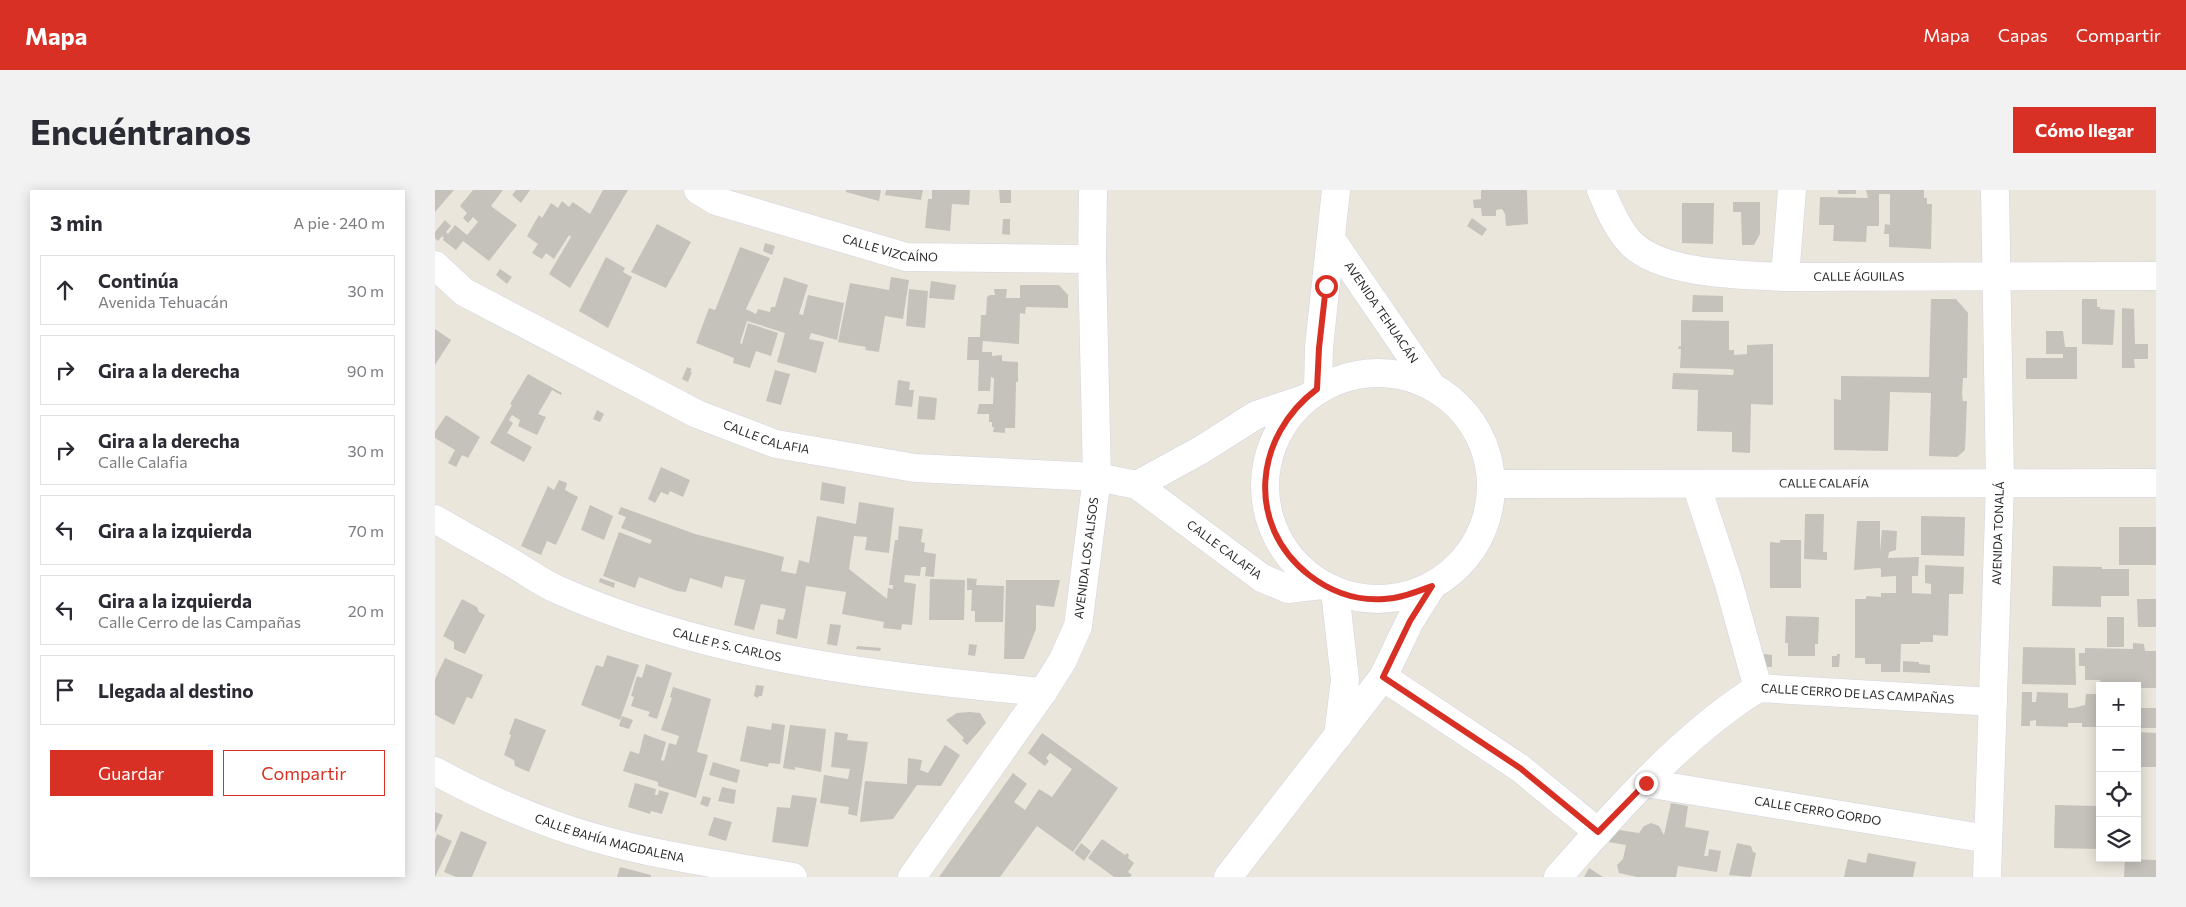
<!DOCTYPE html>
<html lang="es">
<meta charset="utf-8">
<style>
:root{--surface:#fff;--page:#f2f2f3;--text:#2b2b33;--muted:#7c7c81;--line:#e1e1e2;--accent:#d93025}
body{margin:0;font-family:Commissioner,sans-serif;background:var(--page);color:var(--text)}
.controls{position:absolute;right:15px;bottom:15px;display:grid;overflow:hidden;border-radius:0px;box-shadow:0 2px 12px #0003}
.controls button{width:45px;height:45px;display:grid;place-items:center;padding:0;border:0;border-bottom:1px solid var(--line);background:var(--surface);color:var(--text);font:25px sans-serif}
.stop{position:absolute;width:15px;height:15px;margin:-11px;border:4px solid #d93025;border-radius:50%;background:#fff}
.stop.end{background:#d93025;border-color:#fff;box-shadow:0 1px 5px #0008}
.list{margin:0;padding:0;list-style:none}
h2{display:flex;justify-content:space-between;align-items:center;height:65px;margin:0;padding:0 20px;font-size:21px}
h2 small{font-size:16px;font-weight:400;color:var(--muted)}
.list li{display:grid;grid-template-columns:32px 1fr auto;gap:15px;align-items:center;box-sizing:border-box;height:70px;margin:0 10px 10px;padding:0 10px;border:1px solid var(--line);border-radius:0px}
.list b{display:block;font-size:19px;white-space:nowrap}
.list p{margin:0;font-size:16px;white-space:nowrap;color:var(--muted)}
.list em{font-size:16px;font-style:normal;color:var(--muted)}
.actions{display:flex;gap:10px;padding:15px 20px}
.actions a{flex:1;padding:11px 0;border:1px solid var(--accent);border-radius:0px;text-align:center;font-size:18px;color:var(--accent)}
.actions .main{background:var(--accent);color:#fff}
.icon{flex:none;width:28px;height:28px;fill:none;stroke:currentColor;stroke-width:2;stroke-linecap:round;stroke-linejoin:round}
.map{position:relative;flex:none;width:1721px;height:687px;overflow:hidden;border-radius:0px}
header{display:flex;align-items:center;gap:30px;box-sizing:border-box;height:70px;padding:0 25px;background:var(--accent);color:#fff}
header strong{font-size:24px}
nav{display:flex;gap:28px;margin-inline-start:auto;font-size:18px}
.intro{display:flex;align-items:center;justify-content:space-between;box-sizing:border-box;height:120px;padding:0 30px}
h1{margin:0;font-size:35px}
.button{padding:12px 22px;border-radius:0px;background:var(--accent);color:#fff;font-size:18px;font-weight:700}
main{display:flex;gap:30px;padding:0 30px}
aside{flex:1;background:var(--surface);border-radius:0px;box-shadow:0 2px 12px #0003}
.map>svg:first-child{display:block}
.building{fill:#c5c2bc}
.lines{fill:none;stroke-linecap:round;stroke-linejoin:round}
.street-casing{stroke:#d2d3e0;stroke-width:29}
.secondary-casing{stroke:#d2d3e0;stroke-width:29}
.street{stroke:#fff;stroke-width:28}
.secondary{stroke:#fff;stroke-width:28}
.route{stroke:#d93025;stroke-width:6}
.labels{text-anchor:middle;stroke-width:4;stroke-linejoin:round;paint-order:stroke}
.street-label{font-size:12px;fill:#292929;stroke:#fff}
</style>
<header>
<strong>Mapa</strong>
<nav><a>Mapa</a><a>Capas</a><a>Compartir</a></nav>
</header>
<div class="intro"><h1>Encuéntranos</h1><a class="button">Cómo llegar</a></div>
<main>
<aside>
<h2>3 min<small>A pie · 240 m</small></h2>
<ul class="list">
<li><svg class="icon" aria-label="ahead" viewBox="0 0 24 24"><path d="M12 20V5M6 11l6-6 6 6"/></svg><div><b>Continúa</b><p>Avenida Tehuacán</p></div><em>30 m</em></li>
<li><svg class="icon" aria-label="right" viewBox="0 0 24 24"><path d="M7 20v-9h11M14 6l5 5-5 5"/></svg><div><b>Gira a la derecha</b></div><em>90 m</em></li>
<li><svg class="icon" aria-label="right" viewBox="0 0 24 24"><path d="M7 20v-9h11M14 6l5 5-5 5"/></svg><div><b>Gira a la derecha</b><p>Calle Calafia</p></div><em>30 m</em></li>
<li><svg class="icon" aria-label="left" viewBox="0 0 24 24"><path d="M17 20v-9H6M10 6l-5 5 5 5"/></svg><div><b>Gira a la izquierda</b></div><em>70 m</em></li>
<li><svg class="icon" aria-label="left" viewBox="0 0 24 24"><path d="M17 20v-9H6M10 6l-5 5 5 5"/></svg><div><b>Gira a la izquierda</b><p>Calle Cerro de las Campañas</p></div><em>20 m</em></li>
<li><svg class="icon" aria-label="arrive" viewBox="0 0 24 24"><path d="M6 21V4h12l-3 4 3 4H6"/></svg><div><b>Llegada al destino</b></div></li>
</ul>
<div class="actions"><a class="main">Guardar</a><a>Compartir</a></div>
</aside>
<div class="map">
<svg width="1721" height="687" viewBox="0 0 1721 687">
<rect width="100%" height="100%" fill="#eae6dc"/>
<g class="building">
<polygon points="0,0 19,0 0,22"/>
<polygon points="38,0 68,0 56,16 82,35 54,71 28,51 21,60 8,50 9,48 7,46 3,51 0,48 0,42 10,30 16,36 11,42 13,44 20,35 32,45 43,32 38,27 33,33 28,28 32,23 25,16"/>
<polygon points="81,0 95,0 86,13 77,5"/>
<polygon points="168,0 193,0 135,98 114,84 136,47 134,45 119,69 111,63 107,69 97,63 103,54 92,46 104,25 107,28 116,13 123,18 127,11 134,17 138,12 155,24"/>
<polygon points="411,0 446,0 444,11 411,2"/>
<polygon points="451,0 488,0 486,10 450,5"/>
<polygon points="497,0 535,0 534,15 517,14 515,41 490,38 493,9 497,9"/>
<polygon points="564,0 576,0 576,13 565,13"/>
<polygon points="1046,0 1092,0 1093,34 1071,36 1070,24 1067,19 1061,20 1061,26 1047,26 1046,18 1039,18 1038,10 1046,9"/>
<rect x="1403" y="0" width="18" height="4"/>
<polygon points="1431,0 1489,0 1489,8 1492,8 1492,14 1497,14 1496,59 1454,57 1454,44 1449,44 1450,34 1455,35 1455,4 1444,4 1444,36 1432,36 1431,52 1398,51 1399,35 1384,35 1385,7 1433,8"/>
<polygon points="1298,12 1325,12 1325,44 1319,55 1307,55 1306,22 1298,22"/>
<polygon points="1247,13 1279,13 1278,54 1247,53"/>
<polygon points="1037,28 1052,39 1047,46 1032,36"/>
<polygon points="568,29 575,29 575,45 567,44"/>
<polygon points="222,34 256,52 231,98 196,82"/>
<polygon points="330,53 340,56 337,65 328,61"/>
<polygon points="305,57 335,68 311,119 321,124 323,119 335,122 336,117 340,117 349,87 373,95 364,124 368,125 373,105 409,113 402,150 376,143 374,149 389,152 381,183 342,172 350,143 312,131 305,153 307,154 313,133 343,143 336,166 321,161 315,178 298,173 299,168 261,153 274,118 280,120 281,118"/>
<polygon points="171,67 190,78 188,82 197,87 173,138 144,121"/>
<polygon points="65,79 77,87 72,94 61,85"/>
<polygon points="456,87 474,90 468,129 450,126 444,162 430,160 431,157 403,152 415,93 454,100"/>
<polygon points="496,91 521,95 519,110 494,108"/>
<polygon points="585,95 624,95 633,105 633,118 591,117 590,124 585,123 584,154 548,151 547,162 557,162 557,166 567,165 567,171 583,172 583,192 581,192 580,238 570,238 570,243 558,242 559,237 557,237 557,232 554,232 554,224 542,224 544,214 558,214 559,188 556,187 555,201 543,201 544,170 532,170 533,147 545,147 546,125 551,125 552,107 555,105 560,105 559,99 572,99 571,108 585,108"/>
<polygon points="474,99 493,101 490,138 471,136"/>
<polygon points="1258,105 1288,106 1288,122 1257,122"/>
<polygon points="1496,109 1521,109 1533,123 1532,188 1528,188 1527,204 1528,211 1532,211 1530,260 1522,267 1494,266 1496,203 1455,202 1453,261 1399,260 1399,209 1406,210 1406,186 1494,187"/>
<polygon points="1647,109 1662,109 1662,117 1665,117 1665,119 1680,120 1678,155 1647,154"/>
<polygon points="1687,118 1699,119 1700,154 1713,154 1713,169 1699,169 1700,178 1687,178"/>
<polygon points="1246,130 1294,131 1294,160 1299,160 1299,165 1312,164 1312,155 1338,154 1338,215 1316,214 1315,263 1297,262 1297,242 1262,241 1263,200 1237,199 1238,183 1298,185 1299,180 1294,179 1245,178 1246,159 1243,159 1244,156 1246,156"/>
<polygon points="0,139 16,150 0,175"/>
<polygon points="1611,141 1628,141 1630,157 1642,157 1642,189 1591,189 1591,168 1628,168 1628,164 1611,164"/>
<polygon points="252,177 257,179 255,182 257,182 253,192 247,189"/>
<polygon points="340,180 355,184 346,215 331,211"/>
<polygon points="93,184 127,203 126,205 117,200 103,224 111,227 102,245 83,236 85,230 77,225 74,230 78,233 72,243 97,257 89,272 55,253 77,215 75,214"/>
<polygon points="463,190 475,192 474,200 479,200 477,217 460,215"/>
<polygon points="484,206 502,208 500,230 482,229"/>
<polygon points="162,220 169,224 165,232 158,229"/>
<polygon points="11,225 45,247 33,268 27,265 21,277 13,273 20,260 0,248 0,242"/>
<polygon points="226,277 255,290 248,307 235,301 233,305 226,302 220,313 213,309"/>
<polygon points="124,290 132,293 130,300 143,307 121,355 112,351 106,365 86,356 113,296 119,300"/>
<polygon points="387,292 411,297 409,314 385,310"/>
<polygon points="424,312 459,318 454,363 430,360 432,347 419,346 414,379 452,409 453,398 458,399 458,395 454,395 460,350 463,350 464,336 488,339 486,352 490,353 489,362 501,364 499,387 490,386 491,377 486,377 485,386 470,385 469,392 481,394 477,435 467,434 466,440 448,438 449,432 407,424 411,402 371,396 362,449 341,444 343,429 348,430 351,419 326,414 319,440 299,435 310,390 290,386 287,398 255,388 251,402 242,401 204,387 200,398 168,386 184,342 215,354 217,350 186,338 191,327 183,324 186,317 260,344 349,367 346,381 361,384 364,370 374,373 382,326 421,334"/>
<polygon points="155,315 178,326 169,350 146,340"/>
<polygon points="1370,324 1389,324 1388,362 1392,362 1392,370 1369,369"/>
<polygon points="1486,326 1530,327 1529,366 1486,365"/>
<polygon points="1422,331 1445,331 1445,362 1447,340 1462,341 1461,360 1454,362 1453,368 1484,367 1483,386 1477,386 1477,403 1496,404 1496,394 1490,393 1490,375 1529,377 1528,404 1514,404 1513,446 1498,445 1498,452 1485,452 1485,454 1466,454 1465,482 1446,482 1446,474 1430,474 1430,468 1420,468 1420,409 1431,409 1431,406 1446,407 1446,403 1461,403 1461,386 1446,387 1446,379 1444,378 1419,380"/>
<rect x="1684" y="337" width="37" height="38"/>
<polygon points="1345,350 1366,350 1366,398 1335,398 1335,352 1345,353"/>
<polygon points="1618,376 1667,377 1667,379 1694,379 1694,406 1666,406 1666,417 1617,416"/>
<polygon points="165,388 180,393 179,398 164,392"/>
<polygon points="532,388 542,389 541,395 569,396 568,432 540,432 540,421 536,421 537,400 532,400"/>
<polygon points="495,389 530,390 529,430 494,430"/>
<polygon points="571,390 625,390 619,417 601,415 601,439 589,469 569,469"/>
<polygon points="27,409 42,417 44,422 50,425 30,464 19,459 19,452 8,446"/>
<polygon points="1702,409 1721,409 1721,437 1703,437"/>
<polygon points="1351,426 1384,427 1383,454 1380,454 1380,466 1353,466 1353,453 1350,453"/>
<rect x="1672" y="427" width="17" height="30"/>
<polygon points="395,434 406,435 402,456 392,454"/>
<polygon points="1698,453 1709,454 1710,461 1721,461 1721,498 1705,498 1705,504 1702,504 1702,496 1666,496 1665,490 1650,490 1650,476 1644,476 1644,463 1650,463 1650,458 1698,459"/>
<polygon points="534,454 542,455 540,466 533,465"/>
<polygon points="422,456 446,458 445,461 421,459"/>
<polygon points="1588,457 1640,458 1641,495 1587,494"/>
<polygon points="1329,464 1337,465 1337,477 1329,477"/>
<polygon points="1402,464 1405,464 1404,477 1397,477 1397,466 1402,466"/>
<polygon points="172,465 204,475 185,530 146,515 161,475 168,477"/>
<polygon points="10,468 48,485 37,509 32,507 19,535 0,525 0,489"/>
<polygon points="1468,471 1484,472 1484,474 1495,475 1495,483 1468,482"/>
<polygon points="211,474 237,483 222,529 213,526 215,522 196,516 199,507 196,506 202,486 207,488"/>
<polygon points="321,495 329,496 327,506 324,506 323,508 319,506"/>
<polygon points="238,497 276,509 262,562 273,565 261,608 223,596 223,592 188,581 195,561 204,564 209,544 231,552 226,570 229,571 234,553 241,555 244,546 226,540 237,508 235,507"/>
<polygon points="1587,502 1597,502 1597,512 1601,512 1602,502 1633,503 1633,518 1638,518 1650,515 1651,504 1665,504 1665,537 1647,537 1647,533 1633,533 1633,537 1601,536 1601,530 1595,531 1595,536 1586,536"/>
<rect x="1702" y="518" width="19" height="20"/>
<polygon points="534,522 545,523 551,533 532,555 527,550 529,548 511,530 522,523"/>
<polygon points="187,526 198,530 194,539 184,536"/>
<polygon points="80,528 111,540 94,582 80,576 79,570 69,565 76,545 74,544"/>
<polygon points="337,533 350,535 345,574 334,573 333,577 305,571 312,536 336,540"/>
<polygon points="355,535 391,539 386,582 360,577 360,580 348,578"/>
<polygon points="400,542 413,544 412,550 433,552 422,626 413,624 414,617 385,613 389,585 413,589 415,579 396,577"/>
<polygon points="1702,542 1721,543 1721,577 1702,577"/>
<polygon points="607,543 683,598 638,662 602,636 565,687 504,687 578,583 592,594 579,612 590,620 604,599 617,607 637,579 615,563 611,568 614,571 610,576 593,563"/>
<polygon points="510,555 525,565 506,596 482,595 458,629 425,632 430,591 472,594 473,568 487,570 485,580 493,583"/>
<polygon points="278,572 305,580 302,593 274,585"/>
<polygon points="200,593 221,599 220,605 223,605 224,600 234,603 227,624 216,621 215,624 193,617"/>
<polygon points="287,597 301,600 299,614 283,611"/>
<polygon points="357,605 382,608 373,657 337,652 342,617 355,618"/>
<polygon points="268,606 276,608 273,617 265,614"/>
<polygon points="1236,613 1253,616 1250,637 1274,641 1269,666 1273,666 1274,659 1286,661 1282,682 1243,676 1241,687 1202,687 1184,683 1182,675 1188,669 1191,655 1173,652 1184,640 1204,643 1209,636 1216,633 1224,636 1229,645"/>
<polygon points="1620,615 1663,616 1663,659 1619,658"/>
<polygon points="0,622 8,625 0,643"/>
<polygon points="279,627 297,632 291,651 273,645"/>
<polygon points="26,641 52,652 37,687 21,687 9,682"/>
<polygon points="2,644 17,651 0,687 0,650"/>
<polygon points="667,649 690,665 692,663 694,665 693,668 699,673 693,682 697,685 695,687 679,687 653,668"/>
<polygon points="646,653 656,661 649,671 639,663"/>
<polygon points="1302,653 1316,656 1318,662 1321,663 1316,687 1294,685"/>
<polygon points="1433,663 1481,672 1478,687 1409,687 1413,669 1431,673"/>
<polygon points="1690,669 1721,670 1721,687 1689,687"/>
<polygon points="185,677 216,685 216,687 182,687"/>
<polygon points="1154,678 1168,687 1149,687"/>
</g>
<g class="lines">
<g class="street-casing">
<g id="street">
<path id="s1" d="M263 0 281 11 471 67 657 69"/>
<path id="s2" d="M1166 0C1173 17 1181 36 1193 50 1222 85 1308 85 1350 87L1721 86"/>
<path id="s3" d="M0 75 29 102 262 224 341 254 480 278 662 287 702 295 827 388 853 399 887 395"/>
<polyline points="1350,87 1357,0"/>
<path id="s4" d="M1057 294 1721 293"/>
<polyline points="1261,294 1293,391 1323,498"/>
<polyline points="702,295 766,260 821,225 869,209"/>
<path id="s5" d="M0 329C27 345 55 360 82 376 95 384 108 393 121 399 274 467 442 487 608 502"/>
<polyline points="948,487 1085,578 1163,642"/>
<path id="s6" d="M0 581C47 607 105 632 157 647 222 666 291 675 358 687"/>
<path id="s7" d="M1211 593 1553 649"/>
<path id="s8" d="M477 687 608 502 628 470 643 436 662 287 657 69 658 0"/>
<path id="s9" d="M1123 687C1180 622 1249 544 1323 498L1558 512"/>
<path id="s10" d="M1552 687 1565 294 1560 0"/>
</g>
</g>
<g class="secondary-casing">
<g id="secondary">
<path id="s11" d="M896 49 996 195"/>
<circle cx="943" cy="296" r="113"/>
<polyline points="883,199 884,157 901,0"/>
<polyline points="900,401 910,490 903,546"/>
<polyline points="793,687 948,487 975,431 997,396"/>
</g>
</g>
<use href="#street" class="street"/>
<use href="#secondary" class="secondary"/>
</g>
<g class="lines">
<path class="route" d="M891 96 884 158 882 199C819 246 810 335 874 385 896 402 922 411 949 409 966 408 981 402 997 396L975 431 948 487 1085 578 1163 642 1211 593"/>
</g>
<g class="labels">
<g class="street-label">
<text dy="4" stroke="none"><textPath href="#s1" startOffset="202">CALLE VIZCAÍNO</textPath></text>
<text dy="4" stroke="none"><textPath href="#s2" startOffset="296">CALLE ÁGUILAS</textPath></text>
<text dy="4" stroke="none"><textPath href="#s11" startOffset="89">AVENIDA TEHUACÁN</textPath></text>
<text dy="4" stroke="none"><textPath href="#s3" startOffset="376">CALLE CALAFIA</textPath></text>
<text dy="4" stroke="none"><textPath href="#s4" startOffset="332">CALLE CALAFÍA</textPath></text>
<text dy="4" stroke="none"><textPath href="#s10" startOffset="344">AVENIDA TONALÁ</textPath></text>
<text dy="4" stroke="none"><textPath href="#s3" startOffset="860">CALLE CALAFIA</textPath></text>
<text dy="4" stroke="none"><textPath href="#s8" startOffset="370">AVENIDA LOS ALISOS</textPath></text>
<text dy="4" stroke="none"><textPath href="#s5" startOffset="320">CALLE P. S. CARLOS</textPath></text>
<text dy="4" stroke="none"><textPath href="#s9" startOffset="376">CALLE CERRO DE LAS CAMPAÑAS</textPath></text>
<text dy="4" stroke="none"><textPath href="#s7" startOffset="174">CALLE CERRO GORDO</textPath></text>
<text dy="4" stroke="none"><textPath href="#s6" startOffset="188">CALLE BAHÍA MAGDALENA</textPath></text>
</g>
</g>
</svg>
<div class="controls">
<button>+</button>
<button>−</button>
<button><svg class="icon" aria-label="locate" viewBox="0 0 24 24"><circle cx="12" cy="12" r="6"/><path d="M12 2v4M12 18v4M2 12h4M18 12h4"/></svg></button>
<button><svg class="icon" aria-label="layers" viewBox="0 0 24 24"><path d="M12 4l9 5-9 5-9-5zM3 14l9 5 9-5"/></svg></button>
</div>
<div class="stop" style="left:891px;top:96px"></div>
<div class="stop end" style="left:1211px;top:593px"></div>
</div>
</main>
